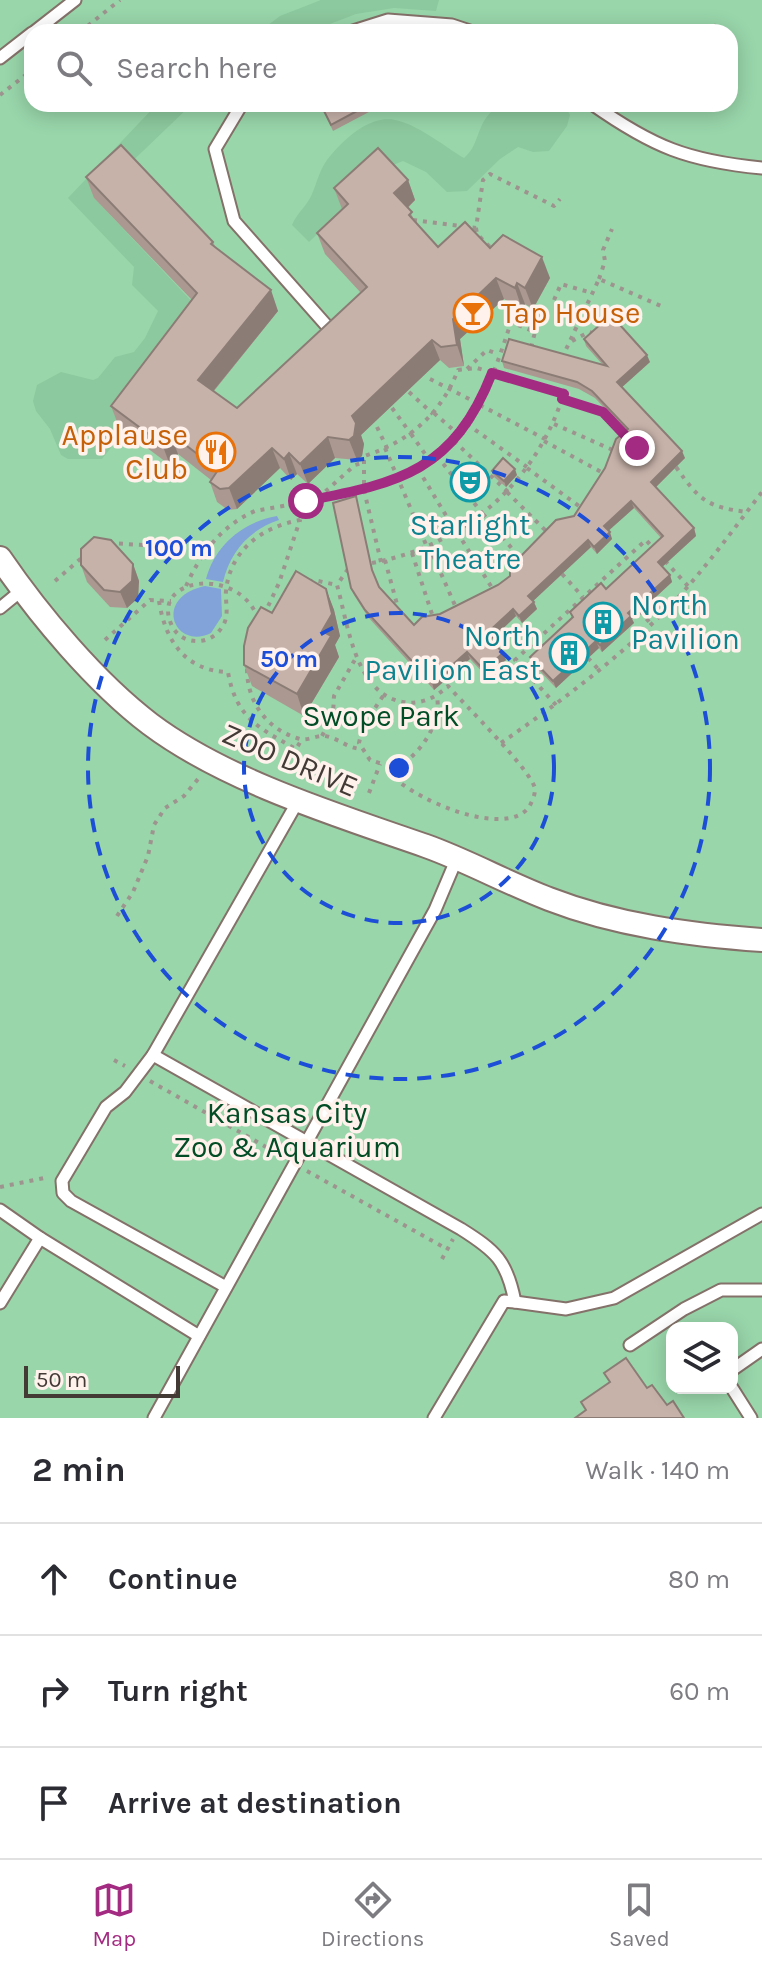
<!DOCTYPE html>
<meta charset="utf-8">
<style>
:root{--surface:#fff;--page:#f2f2f3;--text:#2b2b33;--muted:#7c7c81;--line:#e1e1e2;--accent:#a42b82}
body{margin:0;font-family:Karla,sans-serif;background:var(--page);color:var(--text)}
.controls{position:absolute;right:24px;bottom:24px;display:grid;overflow:hidden;border-radius:16px;box-shadow:0 4px 20px #0003}
.controls button{width:72px;height:72px;display:grid;place-items:center;padding:0;border:0;border-bottom:2px solid var(--line);background:var(--surface);color:var(--text);font:40px sans-serif}
.scale{position:absolute;left:24px;bottom:20px;width:156px;box-sizing:border-box;padding-left:8px;border:4px solid #433a36;border-top:0;font-size:22px;line-height:28px;white-space:nowrap;color:#433a36;-webkit-text-stroke:6px #fff2ec;paint-order:stroke}
.stop{position:absolute;width:24px;height:24px;margin:-18px;border:6px solid #a42b82;border-radius:50%;background:#fff}
.stop.end{background:#a42b82;border-color:#fff;box-shadow:0 2px 8px #0008}
.list{margin:0;padding:0;list-style:none}
h2{display:flex;justify-content:space-between;align-items:center;height:104px;margin:0;padding:0 32px;font-size:34px}
h2 small{font-size:26px;font-weight:400;color:var(--muted)}
.list li{display:grid;grid-template-columns:52px 1fr auto;gap:24px;align-items:center;box-sizing:border-box;height:112px;padding:0 32px;border-top:2px solid var(--line)}
.list b{display:block;font-size:30px;white-space:nowrap}
.list em{font-size:26px;font-style:normal;color:var(--muted)}
.icon{flex:none;width:44px;height:44px;fill:none;stroke:currentColor;stroke-width:2;stroke-linecap:round;stroke-linejoin:round}
.map{position:relative;flex:none;width:762px;height:1418px;overflow:hidden}
.search{position:absolute;background:var(--surface);box-shadow:0 4px 20px #0003;left:24px;right:24px;top:24px;height:88px;display:flex;align-items:center;gap:20px;box-sizing:border-box;padding:0 28px;border-radius:24px;color:var(--muted);font-size:30px}
.sheet{height:440px;background:var(--surface)}
nav{display:flex;justify-content:space-around;align-items:center;box-sizing:border-box;height:112px;border-top:2px solid var(--line);background:var(--surface);font-size:22px;color:var(--muted)}
nav a{display:grid;justify-items:center;gap:4px}
nav .on{color:var(--accent)}
.map>svg:first-child{display:block}
.green{fill:#99d6aa;fill-rule:evenodd}
.forest{fill:#8dc99e}
.water{fill:#82a3d9}
.lines{fill:none;stroke-linecap:round;stroke-linejoin:round}
.lane-casing{stroke:#847169;stroke-width:15}
.street-casing{stroke:#847169;stroke-width:26}
.path{stroke:#9e948f;stroke-width:4;stroke-dasharray:4 6;stroke-linecap:butt}
.lane{stroke:#fff;stroke-width:11}
.street{stroke:#fff;stroke-width:22}
.wall{fill:#ab9991}
.shaded-wall{fill:#8b7d76}
.building{fill:#c7b2a9;stroke:#8b7d76;stroke-width:2}
.route{stroke:#a42b82;stroke-width:10}
.ring{fill:none;stroke:#1d4ed8;stroke-width:4;stroke-dasharray:14 10}
.labels{text-anchor:middle;stroke-width:7;stroke-linejoin:round;paint-order:stroke}
.food-label{font-size:30px;fill:#c56008;stroke:#fff2ec;text-anchor:start}
.culture-label{font-size:30px;fill:#0d838f;stroke:#fff2ec}
.park-label{font-size:30px;fill:#024d26;stroke:#fff2ec}
.street-label{font-size:30px;fill:#433a36;stroke:#fff2ec}
.centre{fill:#1d4ed8;stroke:#fff2ec;stroke-width:4}
.ring-label{font-size:24px;text-anchor:middle;font-weight:bold;fill:#1d4ed8;stroke:#fff2ec;stroke-width:7;stroke-linejoin:round;paint-order:stroke}
</style>
<div class="map">
<svg width="762" height="1418" viewBox="0 0 762 1418">
<rect width="100%" height="100%" fill="#fff2ec"/>
<path class="green" d="M0 0H762V1418H0ZM32 32H730V104H32ZM672 1328H732V1388H672Z"/>
<g class="forest">
<polygon points="321,0 439,0 436,11 394,8 356,14 309,32 259,32 280,16"/>
<polygon points="157,104 192,104 94,198 198,308 119,427 117,440 102,459 68,459 61,455 50,429 36,411 33,401 37,385 61,372 93,380 98,378 115,357 134,352 145,338 158,311 132,285 134,267 68,198"/>
<path d="M501 104H564L570 115 567 126 549 151 533 152 518 147 500 159 467 191 447 192 426 172 403 161 386 168 309 242 292 225C297 213 307 206 312 194 317 183 319 171 327 160 343 140 371 112 399 121 421 127 444 146 464 158 482 143 474 121 501 104Z"/>
</g>
<g class="water">
<path d="M277 516 279 520C249 530 230 552 223 582L206 579C215 545 243 522 277 516Z"/>
<path d="M205 586 221 589 222 616 211 633C174 651 152 597 205 586Z"/>
</g>
<g class="lines">
<g class="lane-casing">
<g id="lane">
<polyline points="34,32 75,0"/>
<polyline points="350,32 388,20 452,25 473,32"/>
<polyline points="0,58 32,33"/>
<polyline points="242,104 215,149 234,221 334,334"/>
<path d="M592 104C653 147 688 161 762 168"/>
<polyline points="0,608 22,590"/>
<polyline points="153,1055 298,801"/>
<polyline points="0,1210 40,1238 199,1336"/>
<path d="M226 1287 71 1201 63 1193 62 1181 106 1107 125 1092 153 1055 461 1229C496 1251 507 1261 515 1302L504 1301 434 1418"/>
<polyline points="515,1302 566,1309 614,1298 762,1214"/>
<polyline points="0,1303 40,1238"/>
<polyline points="630,1345 684,1309 721,1290 762,1290"/>
<polyline points="732,1370 762,1349"/>
<polyline points="732,1388 751,1418"/>
<polyline points="154,1418 435,910 457,858"/>
</g>
</g>
<g class="street-casing">
<path id="street" d="M0 558C39 615 95 682 150 724 226 781 337 815 426 846 468 861 507 883 549 899 616 925 690 935 762 940"/>
</g>
<g class="path">
<polyline points="80,32 120,0"/>
<polyline points="0,95 32,70"/>
<polyline points="413,220 476,228 483,180 490,174 554,206 560,199"/>
<polyline points="476,228 477,234 492,249"/>
<polyline points="599,279 605,261 603,250 612,229"/>
<polyline points="554,300 561,284 592,293"/>
<polyline points="572,341 589,332 597,334"/>
<polyline points="562,358 599,279 661,306"/>
<polyline points="467,369 487,350 498,354"/>
<polyline points="430,379 479,404"/>
<polyline points="409,392 433,414"/>
<polyline points="562,399 603,412 627,437"/>
<polyline points="480,405 545,439"/>
<polyline points="392,408 411,434"/>
<polyline points="434,413 459,435"/>
<polyline points="467,424 527,467"/>
<polyline points="554,424 615,451"/>
<polyline points="377,427 387,448"/>
<polyline points="411,434 430,461"/>
<polyline points="454,441 508,492"/>
<polyline points="544,441 605,474"/>
<polyline points="385,448 427,547"/>
<polyline points="437,456 482,513"/>
<path d="M676 467C699 500 707 507 747 512"/>
<polyline points="527,468 583,509"/>
<polyline points="418,469 456,532"/>
<polyline points="507,492 548,533"/>
<polyline points="318,498 355,465 362,463"/>
<polyline points="483,514 520,558"/>
<polyline points="457,532 494,591"/>
<polyline points="109,543 206,549"/>
<polyline points="429,546 457,610"/>
<polyline points="412,553 434,620"/>
<polyline points="385,560 398,608"/>
<polyline points="665,561 688,586"/>
<path d="M381 562 364 490V456C409 442 441 414 458 370L477 368 564 394"/>
<path d="M372 563C467 545 540 479 566 386"/>
<path d="M348 569 337 585C348 624 355 694 403 702 421 705 435 698 448 686 463 703 533 772 535 789 535 795 532 802 529 807 505 839 417 800 395 778L393 768"/>
<polyline points="562,574 583,597"/>
<polyline points="55,581 85,555"/>
<polyline points="309,582 314,580 337,585"/>
<path d="M186 586C201 553 221 526 255 511 332 496 425 492 472 418 489 389 501 353 511 322L535 332 531 348"/>
<path d="M159 601C165 640 185 671 228 672 236 718 259 728 296 749L302 739"/>
<polyline points="640,611 651,624"/>
<polyline points="264,615 279,583 300,520"/>
<path d="M258 619C240 565 148 577 172 626 182 646 211 646 222 627 230 616 225 603 226 591 230 550 262 527 300 520L306 501"/>
<polyline points="105,640 150,600 171,601"/>
<polyline points="588,658 599,670"/>
<path d="M247 669C247 702 267 730 300 739 308 741 317 735 325 736 338 738 347 748 361 749"/>
<path d="M383 696 363 726 359 743 370 760 395 768C419 757 442 723 437 697"/>
<polyline points="556,705 515,660 646,540 654,549"/>
<polyline points="322,736 333,714 334,696 357,656"/>
<path d="M501 743C560 702 618 659 669 607 703 572 732 531 762 492"/>
<polyline points="369,793 380,764"/>
<polyline points="117,916 133,892 148,856 154,825 165,808 184,796 198,779"/>
<polyline points="114,1060 125,1066"/>
<polyline points="150,1081 282,1156"/>
<polyline points="307,1171 447,1249"/>
<polyline points="0,1187 49,1177"/>
<polyline points="442,1259 453,1239"/>
</g>
<use href="#lane" class="lane"/>
<use href="#street" class="street"/>
</g>
<g class="wall">
<polygon points="328,104 384,104 333,131 322,107"/>
<polygon points="86,177 213,242 216,248 278,311 214,391 237,408 361,293 325,254 317,233 342,209 334,188 408,180 415,200 408,208 416,223 438,247 490,248 550,278 533,309 525,304 522,309 504,299 460,339 464,366 449,368 440,360 361,435 364,444 362,456 357,460 335,458 308,484 297,474 291,480 280,468 237,509 228,510 217,502 210,482 211,480 178,454 170,465 119,427 111,406 192,300 94,198"/>
<polygon points="584,339 650,362 622,387 685,458 656,487 694,528 696,536 662,567 670,575 672,582 632,619 634,623 602,652 599,648 556,688 533,664 530,657 572,618 570,612 606,589 661,538 634,508 608,531 612,539 597,554 591,547 533,601 537,609 522,623 516,616 491,640 506,660 487,677 470,659 434,690 368,617 354,595 351,588 356,496 374,576 379,587 414,625 440,614 498,585 510,576 522,555 574,516 605,468 626,431 595,398 579,389 504,368 502,361 602,364 586,346"/>
<polygon points="492,471 517,475 506,487 494,477"/>
<polygon points="133,564 139,581 138,598 127,608 110,607 87,582 81,565"/>
<polygon points="326,589 334,610 340,636 335,645 339,657 304,716 252,686 244,665 272,613"/>
</g>
<g class="shaded-wall">
<polygon points="733,43 737,55 730,62 730,46"/>
<polygon points="408,180 415,200 401,214 394,193"/>
<polygon points="542,257 550,278 533,309 525,288"/>
<polygon points="496,278 504,299 460,339 464,366 457,345 453,319"/>
<polygon points="517,283 525,304 522,309 515,288"/>
<polygon points="271,290 278,311 206,400 198,380"/>
<polygon points="432,340 440,360 361,435 364,444 362,456 357,460 349,440 352,416"/>
<polygon points="647,355 650,362 620,389 617,382"/>
<polygon points="170,433 178,454 170,465 162,444"/>
<polygon points="328,437 335,458 308,484 300,464"/>
<polygon points="272,448 280,468 237,509 229,488"/>
<polygon points="682,451 685,458 654,489 651,482"/>
<polygon points="289,453 297,474 291,480 284,459"/>
<polygon points="515,469 517,475 506,487 504,481"/>
<polygon points="631,501 634,508 606,533 604,526"/>
<polygon points="694,528 696,536 660,569 658,562"/>
<polygon points="610,532 612,539 597,554 594,547"/>
<polygon points="588,540 591,547 531,603 528,596"/>
<polygon points="133,564 139,581 138,598 127,608 120,592"/>
<polygon points="670,575 672,582 632,619 634,623 602,652 600,645 628,613"/>
<polygon points="326,589 334,610 340,636 335,645 339,657 304,716 297,694 322,631"/>
<polygon points="534,602 537,609 522,623 519,616"/>
<polygon points="513,609 516,616 489,642 486,634"/>
<polygon points="596,641 599,648 556,688 553,681"/>
<polygon points="467,652 470,659 434,690 432,683"/>
<polygon points="503,653 506,660 487,677 484,670"/>
</g>
<g class="building">
<polygon points="715,25 722,32 709,32"/>
<polygon points="328,104 370,104 331,125 322,107"/>
<polygon points="121,145 213,242 211,244 271,290 198,380 237,408 367,287 317,233 348,204 334,188 378,148 408,180 394,193 412,212 409,215 438,247 465,222 490,248 503,235 542,257 525,288 517,283 515,288 496,278 453,319 457,345 441,347 432,340 352,416 356,423 354,436 349,440 328,437 300,464 289,453 284,459 272,448 229,488 220,489 210,482 218,470 170,433 162,444 111,406 197,293 86,177"/>
<polygon points="611,315 647,355 617,382 682,451 651,482 694,528 658,562 670,575 628,613 631,616 600,645 596,641 553,681 530,657 573,617 570,612 601,583 606,589 663,536 631,501 604,526 610,532 594,547 588,540 528,596 534,602 519,616 513,609 486,634 503,653 484,670 467,652 432,683 365,610 351,588 333,503 356,496 372,570 379,587 414,625 422,617 440,614 498,585 510,576 510,562 517,555 522,555 556,520 574,516 605,468 616,439 628,429 592,391 577,382 502,361 509,339 607,366 584,339"/>
<polygon points="503,458 515,469 504,481 492,471"/>
<polygon points="94,537 111,540 133,564 132,581 120,592 104,590 81,565 81,549"/>
<polygon points="296,571 326,589 332,614 322,631 331,636 297,694 244,665 244,646 248,628 261,607 272,613"/>
<polygon points="626,1358 647,1388 652,1385 667,1405 673,1401 684,1418 575,1418 586,1410 581,1402 610,1382 604,1373"/>
</g>
<g class="lines">
<path class="route" d="M306 501C401 483 454 470 492 373L564 394 562 399 603 412 637 448"/>
</g>
<g class="ring">
<circle cx="399" cy="768" r="155"/>
<circle cx="399" cy="768" r="311"/>
</g>
<defs>
<g id="bar-ring" transform="scale(2)"><circle r="9.5" fill="#fff2ec" stroke="#e8710a" stroke-width="1.5"/><path d="M-6-5H6L.8 .8V4.5H3.5V6h-7V4.5H-.8V.8Z" fill="#e8710a"/></g>
<g id="restaurant-ring" transform="scale(2)"><circle r="9.5" fill="#fff2ec" stroke="#e8710a" stroke-width="1.5"/><path d="M-5-6h1v4h1v-4h1v4h1v-4h1v5L-1.5 .5V6h-2V.5L-5-1ZM5-6V6H3V1.5H1.5Q1.5-4 5-6Z" fill="#e8710a"/></g>
<g id="theatre-ring" transform="scale(2)"><circle r="9.5" fill="#fff2ec" stroke="#0f9aa8" stroke-width="1.5"/><path d="M-5-5.5Q0-4 5-5.5V0Q5 5 0 6Q-5 5-5 0ZM-3.3-2.5H-1v1.5H-3.3ZM1-2.5H3.3v1.5H1ZM-2.8 1Q0 5.5 2.8 1Z" fill="#0f9aa8"/></g>
<g id="building-ring" transform="scale(2)"><circle r="9.5" fill="#fff2ec" stroke="#0f9aa8" stroke-width="1.5"/><path d="M-4-6H4V6H1V3H-1V6H-4ZM-2.5-4.3h1.7v1.8h-1.7ZM.8-4.3h1.7v1.8H.8ZM-2.5-1h1.7V.8h-1.7ZM.8-1h1.7V.8H.8Z" fill="#0f9aa8"/></g>
</defs>
<g fill-rule="evenodd">
<use href="#bar-ring" x="473" y="313"/>
<use href="#restaurant-ring" x="216" y="452"/>
<use href="#theatre-ring" x="470" y="482"/>
<use href="#building-ring" x="603" y="622"/>
<use href="#building-ring" x="569" y="653"/>
</g>
<g class="labels">
<g class="food-label">
<text x="501" y="323">Tap House</text>
<text x="188" y="445" text-anchor="end">Applause<tspan x="188" dy="34">Club</tspan></text>
</g>
<g class="culture-label">
<text x="470" y="535">Starlight<tspan x="470" dy="34">Theatre</tspan></text>
<text x="631" y="615" text-anchor="start">North<tspan x="631" dy="34">Pavilion</tspan></text>
<text x="541" y="646" text-anchor="end">North<tspan x="541" dy="34">Pavilion East</tspan></text>
</g>
<g class="park-label">
<text x="381" y="726">Swope Park</text>
<text x="287" y="1123">Kansas City<tspan x="287" dy="34">Zoo &amp; Aquarium</tspan></text>
</g>
<g class="street-label">
<text transform="translate(290 760) rotate(23)" y="10">ZOO DRIVE</text>
</g>
</g>
<circle cx="399" cy="768" r="12" class="centre"/>
<g class="ring-label">
<text x="179" y="556">100 m</text>
<text x="289" y="667">50 m</text>
</g>
</svg>
<div class="controls">
<button><svg class="icon" aria-label="layers" viewBox="0 0 24 24"><path d="M12 4l9 5-9 5-9-5zM3 14l9 5 9-5"/></svg></button>
</div>
<div class="scale">50 m</div>
<div class="stop" style="left:306px;top:501px"></div>
<div class="stop end" style="left:637px;top:448px"></div>
<div class="search"><svg class="icon" aria-label="search" viewBox="0 0 24 24"><circle cx="10" cy="10" r="6"/><path d="M15 15l6 6"/></svg>Search here</div>
</div>
<section class="sheet">
<h2>2 min<small>Walk · 140 m</small></h2>
<ul class="list">
<li><svg class="icon" aria-label="ahead" viewBox="0 0 24 24"><path d="M12 20V5M6 11l6-6 6 6"/></svg><div><b>Continue</b></div><em>80 m</em></li>
<li><svg class="icon" aria-label="right" viewBox="0 0 24 24"><path d="M7 20v-9h11M14 6l5 5-5 5"/></svg><div><b>Turn right</b></div><em>60 m</em></li>
<li><svg class="icon" aria-label="arrive" viewBox="0 0 24 24"><path d="M6 21V4h12l-3 4 3 4H6"/></svg><div><b>Arrive at destination</b></div></li>
</ul>
</section>
<nav>
<a class="on"><svg class="icon" aria-label="map" viewBox="0 0 24 24"><path d="M3 6l6-2 6 2 6-2v14l-6 2-6-2-6 2zM9 4v14M15 6v14"/></svg>Map</a>
<a><svg class="icon" aria-label="directions" viewBox="0 0 24 24"><path d="M12 3l9 9-9 9-9-9zM9 14v-3h6M13 9l2 2-2 2"/></svg>Directions</a>
<a><svg class="icon" aria-label="saved" viewBox="0 0 24 24"><path d="M7 4h10v16l-5-4-5 4z"/></svg>Saved</a>
</nav>
